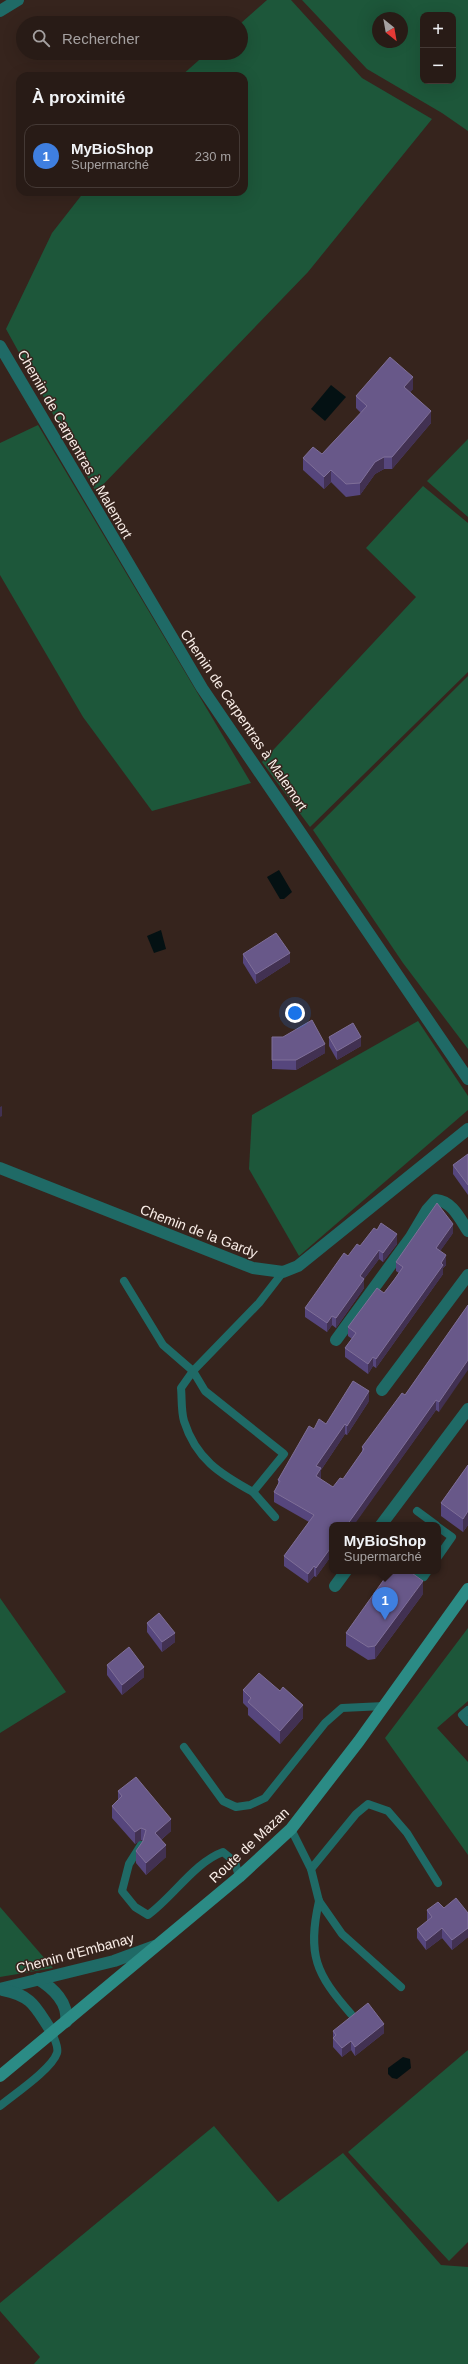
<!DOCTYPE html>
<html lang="fr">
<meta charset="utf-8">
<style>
:root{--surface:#281b16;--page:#342823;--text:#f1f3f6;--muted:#a5a1a1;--line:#443935;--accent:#c0be41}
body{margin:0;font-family:Helvetica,sans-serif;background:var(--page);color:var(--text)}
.controls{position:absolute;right:12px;top:12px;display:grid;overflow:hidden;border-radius:8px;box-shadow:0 4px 16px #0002}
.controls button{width:36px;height:36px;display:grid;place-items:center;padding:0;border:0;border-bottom:1px solid var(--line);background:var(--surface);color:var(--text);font:20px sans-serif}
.compass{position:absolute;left:372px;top:12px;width:36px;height:36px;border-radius:50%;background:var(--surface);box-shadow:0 4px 16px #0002;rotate:149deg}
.you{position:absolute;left:295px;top:1013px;width:14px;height:14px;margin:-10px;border:3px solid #fff;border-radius:50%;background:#1a73e8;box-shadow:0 0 0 6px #1a73e833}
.badge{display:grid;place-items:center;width:26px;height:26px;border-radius:50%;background:var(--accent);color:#fff;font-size:13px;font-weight:700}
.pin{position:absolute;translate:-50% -33px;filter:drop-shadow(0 1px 2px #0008)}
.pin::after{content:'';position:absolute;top:21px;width:14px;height:12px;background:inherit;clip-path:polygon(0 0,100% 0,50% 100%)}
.popup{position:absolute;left:329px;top:1522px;width:112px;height:52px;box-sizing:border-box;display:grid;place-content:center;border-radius:8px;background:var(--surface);filter:drop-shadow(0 1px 3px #0005);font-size:13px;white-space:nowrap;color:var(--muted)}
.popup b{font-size:15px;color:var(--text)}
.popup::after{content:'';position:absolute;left:50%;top:100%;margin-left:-8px;border:8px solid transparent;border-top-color:var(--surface)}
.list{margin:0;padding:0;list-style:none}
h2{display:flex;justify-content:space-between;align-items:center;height:52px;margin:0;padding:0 16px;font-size:17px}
h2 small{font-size:13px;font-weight:400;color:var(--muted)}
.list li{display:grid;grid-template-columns:26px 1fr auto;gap:12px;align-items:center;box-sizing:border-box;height:64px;margin:0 8px 8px;padding:0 8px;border:1px solid var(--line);border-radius:12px}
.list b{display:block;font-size:15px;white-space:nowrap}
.list p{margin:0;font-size:13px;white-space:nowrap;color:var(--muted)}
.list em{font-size:13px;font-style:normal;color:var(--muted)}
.icon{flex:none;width:22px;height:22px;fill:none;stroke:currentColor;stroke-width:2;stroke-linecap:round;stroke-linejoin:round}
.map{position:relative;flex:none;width:468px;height:2364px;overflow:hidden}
.search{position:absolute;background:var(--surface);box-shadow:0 4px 16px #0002;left:16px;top:16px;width:232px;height:44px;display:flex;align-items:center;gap:10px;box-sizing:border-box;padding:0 14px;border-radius:22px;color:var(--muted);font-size:15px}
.panel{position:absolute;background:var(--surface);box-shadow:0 4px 16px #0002;left:16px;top:72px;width:232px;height:124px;border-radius:12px}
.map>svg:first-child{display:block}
.green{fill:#1d573a;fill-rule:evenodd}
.water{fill:#041113}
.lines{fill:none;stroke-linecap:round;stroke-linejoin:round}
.lane{stroke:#1f6a66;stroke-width:8}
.street{stroke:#1f6a66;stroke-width:12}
.secondary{stroke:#2b8b85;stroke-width:12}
.wall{fill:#56467d}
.shaded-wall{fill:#423152}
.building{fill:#685889;stroke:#7f6f98}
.labels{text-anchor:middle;stroke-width:3;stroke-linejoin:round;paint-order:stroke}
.street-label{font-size:14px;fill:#faeee8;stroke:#36241d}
</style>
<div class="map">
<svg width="468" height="2364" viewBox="0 0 468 2364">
<rect width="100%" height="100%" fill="#36241d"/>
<g class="green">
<polygon points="267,0 291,0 362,78 432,119 308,272 96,492 6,329 52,233 84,192 244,192 244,76 181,76 207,53 241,53 241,23"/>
<path d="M302 0H468V131L442 113 367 69ZM423 15H453V81H423ZM378 18H402V42H378Z"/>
<polygon points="38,425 251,783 152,811 83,717 0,575 0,443"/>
<polygon points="468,439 468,517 427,481"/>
<polygon points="423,486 468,523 468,672 310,827 262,762 416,597 366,548"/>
<polygon points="468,676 468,1049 403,963 313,830"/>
<polygon points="418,1021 468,1096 468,1110 299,1256 249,1169 252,1115"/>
<polygon points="0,1598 66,1692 0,1733"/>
<polygon points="468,1628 468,1701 437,1728 468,1762 468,1855 385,1738"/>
<polygon points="0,1907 53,1968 0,1977"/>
<polygon points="468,2050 468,2242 449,2261 348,2152"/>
<polygon points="214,2126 278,2202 343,2153 441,2265 468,2267 468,2364 34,2364 40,2357 0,2311 0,2303"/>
</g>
<g class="water">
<polygon points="331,385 346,397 325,421 311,409"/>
<polygon points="279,870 292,892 284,899 280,899 267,877"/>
<polygon points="161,930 166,949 154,953 147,936"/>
<polygon points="403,2057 410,2059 411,2068 397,2079 392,2078 388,2074 388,2068"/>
</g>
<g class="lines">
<g class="lane">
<path d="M124 1281 163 1345 193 1371 181 1388C182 1398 181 1411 184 1421 196 1459 220 1474 253 1492L284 1454 205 1391 193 1371 259 1303 283 1272"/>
<polyline points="253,1492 275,1517"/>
<polyline points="417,1511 436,1525"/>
<polyline points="438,1527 452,1537 438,1557"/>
<polyline points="415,1571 424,1577 428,1571"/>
<polyline points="468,1710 462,1715 468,1722"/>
<polyline points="184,1747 223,1801 236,1807 250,1805 265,1798 325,1723 342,1708 384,1706"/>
<polyline points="291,1829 311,1869 356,1814 368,1804 388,1811 407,1833 438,1883"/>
<path d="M141 1845 129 1864 122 1891 135 1907 148 1915C173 1897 195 1862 223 1852L235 1862 239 1877"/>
<polyline points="311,1869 319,1901 342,1934 401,1987"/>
<path d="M319 1901C307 1955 316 1974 351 2014"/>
<path d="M0 2106C13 2095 52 2069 57 2053 59 2047 54 2039 52 2032"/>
</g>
<g class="street">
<polyline points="0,11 18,0"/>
<polyline points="0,346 202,688 468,1079"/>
<polyline points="0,1168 253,1268 283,1272 298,1266 468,1129"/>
<path d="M336 1340 411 1237 427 1210 436 1200C452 1201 460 1219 468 1231"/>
<polyline points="382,1390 468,1275"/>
<polyline points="381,1525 468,1409"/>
<polyline points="335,1586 346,1571"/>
<path d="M38 1979C53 1988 69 2003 66 2022"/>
<polyline points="0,1989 114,1961 155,1946"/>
<path d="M3 1990C34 1996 36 2009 52 2032"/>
</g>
<polyline class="secondary" points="0,2076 239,1877 291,1829 359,1741 468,1589"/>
</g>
<g class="wall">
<polygon points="413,389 410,392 431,423 392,469 384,469 375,474 360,495 346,497 331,482 324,489 303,470 303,458 322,454 361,413 356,408 356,396"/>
<polygon points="243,954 290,962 256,984 243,963"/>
<polygon points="272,1037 325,1053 296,1070 272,1069"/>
<polygon points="329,1037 361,1046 337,1060 329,1046"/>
<polygon points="468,1154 468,1195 453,1174 453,1165"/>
<polygon points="453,1233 440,1251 446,1265 443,1268 443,1274 376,1368 373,1366 368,1374 345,1357 345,1348 352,1339 348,1336 348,1327 384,1293 399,1273 396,1271 396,1262"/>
<polygon points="397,1244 383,1262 379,1259 364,1279 364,1288 336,1328 332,1325 327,1332 305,1317 305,1308 348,1256 360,1246"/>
<polygon points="468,1305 439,1412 436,1410 316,1577 314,1576 308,1583 284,1566 284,1556 309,1522 274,1502 274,1492 278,1484 278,1480 314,1429 326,1424 369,1401 347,1435 345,1434 321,1470 320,1479 333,1487 343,1479 362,1452 362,1447 405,1395"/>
<polygon points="468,1465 468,1525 463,1532 441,1516 441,1503"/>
<polygon points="423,1594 375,1659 368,1660 346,1646 346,1633"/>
<polygon points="147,1623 175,1642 162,1652 147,1632"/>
<polygon points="107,1665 144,1677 122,1695 107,1675"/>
<polygon points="243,1690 303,1718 280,1744 248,1715 248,1708 243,1703"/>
<polygon points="118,1791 171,1831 161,1840 166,1857 146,1875 136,1863 136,1851 143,1841 141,1840 135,1844 112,1818 112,1806 118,1801"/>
<polygon points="444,1908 468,1913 468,1937 452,1950 442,1938 426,1950 417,1938 417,1929 428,1921 427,1920 427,1910"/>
<polygon points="333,2031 384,2033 355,2056 351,2050 342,2057 333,2047"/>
</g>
<g class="shaded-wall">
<polygon points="413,377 413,389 404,399 404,387"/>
<polygon points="431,411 431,423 392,469 392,457"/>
<polygon points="384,457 384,469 375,474 360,495 360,483 375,462"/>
<polygon points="331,470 331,482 324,489 324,477"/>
<polygon points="290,953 290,962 256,984 256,974"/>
<polygon points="361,1037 361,1046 337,1060 337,1051"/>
<polygon points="325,1044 325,1053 296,1070 296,1060"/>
<polygon points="2,1106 2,1116 0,1117 0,1107"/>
<polygon points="453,1224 453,1233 436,1257 436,1248"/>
<polygon points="397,1234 397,1244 383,1262 383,1253"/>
<polygon points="379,1250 379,1259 364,1279 364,1288 336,1328 336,1318 360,1276"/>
<polygon points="446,1255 446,1265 443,1268 443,1274 376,1368 376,1359"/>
<polygon points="332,1316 332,1325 327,1332 327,1323"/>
<polygon points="373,1357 373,1366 368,1374 368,1364"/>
<polygon points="468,1360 468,1370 439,1412 439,1402"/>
<polygon points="369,1391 369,1401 347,1435 347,1426"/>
<polygon points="436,1400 436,1410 354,1525 347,1525"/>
<polygon points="345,1424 345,1434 321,1470 321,1478 316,1485 316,1466"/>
<polygon points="468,1511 468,1525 463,1532 463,1519"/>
<polygon points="332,1546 332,1555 316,1577 316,1568"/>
<polygon points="314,1566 314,1576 308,1583 308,1574"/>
<polygon points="423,1581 423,1594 375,1659 375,1646"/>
<polygon points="175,1633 175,1642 162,1652 162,1642"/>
<polygon points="144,1667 144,1677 122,1695 122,1685"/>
<polygon points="303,1705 303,1718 280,1744 280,1731"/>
<polygon points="171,1819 171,1831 155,1845 155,1833"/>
<polygon points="141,1828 141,1840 135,1844 135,1832"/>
<polygon points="166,1845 166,1857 146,1875 146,1863"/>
<polygon points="442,1928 442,1938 426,1950 426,1941"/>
<polygon points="468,1928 468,1937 452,1950 452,1940"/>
<polygon points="384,2024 384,2033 355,2056 355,2047"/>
<polygon points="351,2041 351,2050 342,2057 342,2048"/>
</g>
<g class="building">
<polygon points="390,357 413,377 404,387 431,411 392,457 384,457 375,462 360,483 346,484 331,470 324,477 303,458 313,447 322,454 367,406 356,396"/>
<polygon points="276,933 290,953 256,974 243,954"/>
<polygon points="312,1020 325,1044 296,1060 272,1060 272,1037 283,1037"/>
<polygon points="353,1023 361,1037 337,1051 329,1037"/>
<polygon points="468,1154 468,1185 453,1165"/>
<polygon points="437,1203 453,1224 436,1248 446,1255 441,1263 443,1265 376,1359 373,1357 368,1364 345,1348 356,1333 348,1327 377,1288 384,1293 394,1280 403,1267 396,1262"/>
<polygon points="381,1223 397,1234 383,1253 379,1250 360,1276 364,1279 336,1318 332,1316 327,1323 305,1308 344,1253 348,1256 357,1244 360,1246 374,1228 377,1230"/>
<polygon points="468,1305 468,1360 439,1402 436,1400 347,1525 332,1525 332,1546 316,1568 314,1566 308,1574 284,1556 314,1515 274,1492 280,1481 278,1480 309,1426 314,1429 319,1419 326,1424 353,1381 369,1391 347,1426 345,1424 316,1466 321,1468 316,1476 333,1487 340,1478 343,1479 364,1449 362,1447 368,1439 402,1393 405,1395"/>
<polygon points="468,1465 468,1511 463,1519 441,1503"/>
<polygon points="390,1571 409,1571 423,1581 375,1646 368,1647 346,1633"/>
<polygon points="159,1613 175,1633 162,1642 147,1623"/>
<polygon points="129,1647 144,1667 122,1685 107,1665"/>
<polygon points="259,1673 280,1691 283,1687 303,1705 280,1731 248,1702 251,1698 243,1690"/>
<polygon points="136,1777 171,1819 155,1833 166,1845 146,1863 136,1851 143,1841 146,1830 141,1828 135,1832 112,1806 122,1796 118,1791"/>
<polygon points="456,1898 468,1913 468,1928 452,1940 442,1928 426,1941 417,1929 432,1917 427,1910 438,1902 444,1908"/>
<polygon points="368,2003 384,2024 355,2047 351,2041 342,2048 333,2038 336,2035 333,2031"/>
</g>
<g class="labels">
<g class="street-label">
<text transform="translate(75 444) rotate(60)" y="5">Chemin de Carpentras à Malemort</text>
<text transform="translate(244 720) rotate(56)" y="5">Chemin de Carpentras à Malemort</text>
<text transform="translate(199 1231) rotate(21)" y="5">Chemin de la Gardy</text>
<text transform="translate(249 1845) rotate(-43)" y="5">Route de Mazan</text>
<text transform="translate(75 1953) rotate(-15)" y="5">Chemin d'Embanay</text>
</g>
</g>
</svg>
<div class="controls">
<button>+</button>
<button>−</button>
</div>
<svg class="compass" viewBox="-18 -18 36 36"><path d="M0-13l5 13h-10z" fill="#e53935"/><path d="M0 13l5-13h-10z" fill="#a5a1a1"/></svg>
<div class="you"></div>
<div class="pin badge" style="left:385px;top:1620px;background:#3f7fe0">1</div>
<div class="popup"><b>MyBioShop</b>Supermarché</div>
<div class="search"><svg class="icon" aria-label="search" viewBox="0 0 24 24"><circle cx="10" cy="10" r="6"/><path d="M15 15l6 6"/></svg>Rechercher</div>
<section class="panel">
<h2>À proximité<small></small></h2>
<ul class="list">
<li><span class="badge" style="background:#3f7fe0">1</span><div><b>MyBioShop</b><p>Supermarché</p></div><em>230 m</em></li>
</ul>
</section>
</div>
